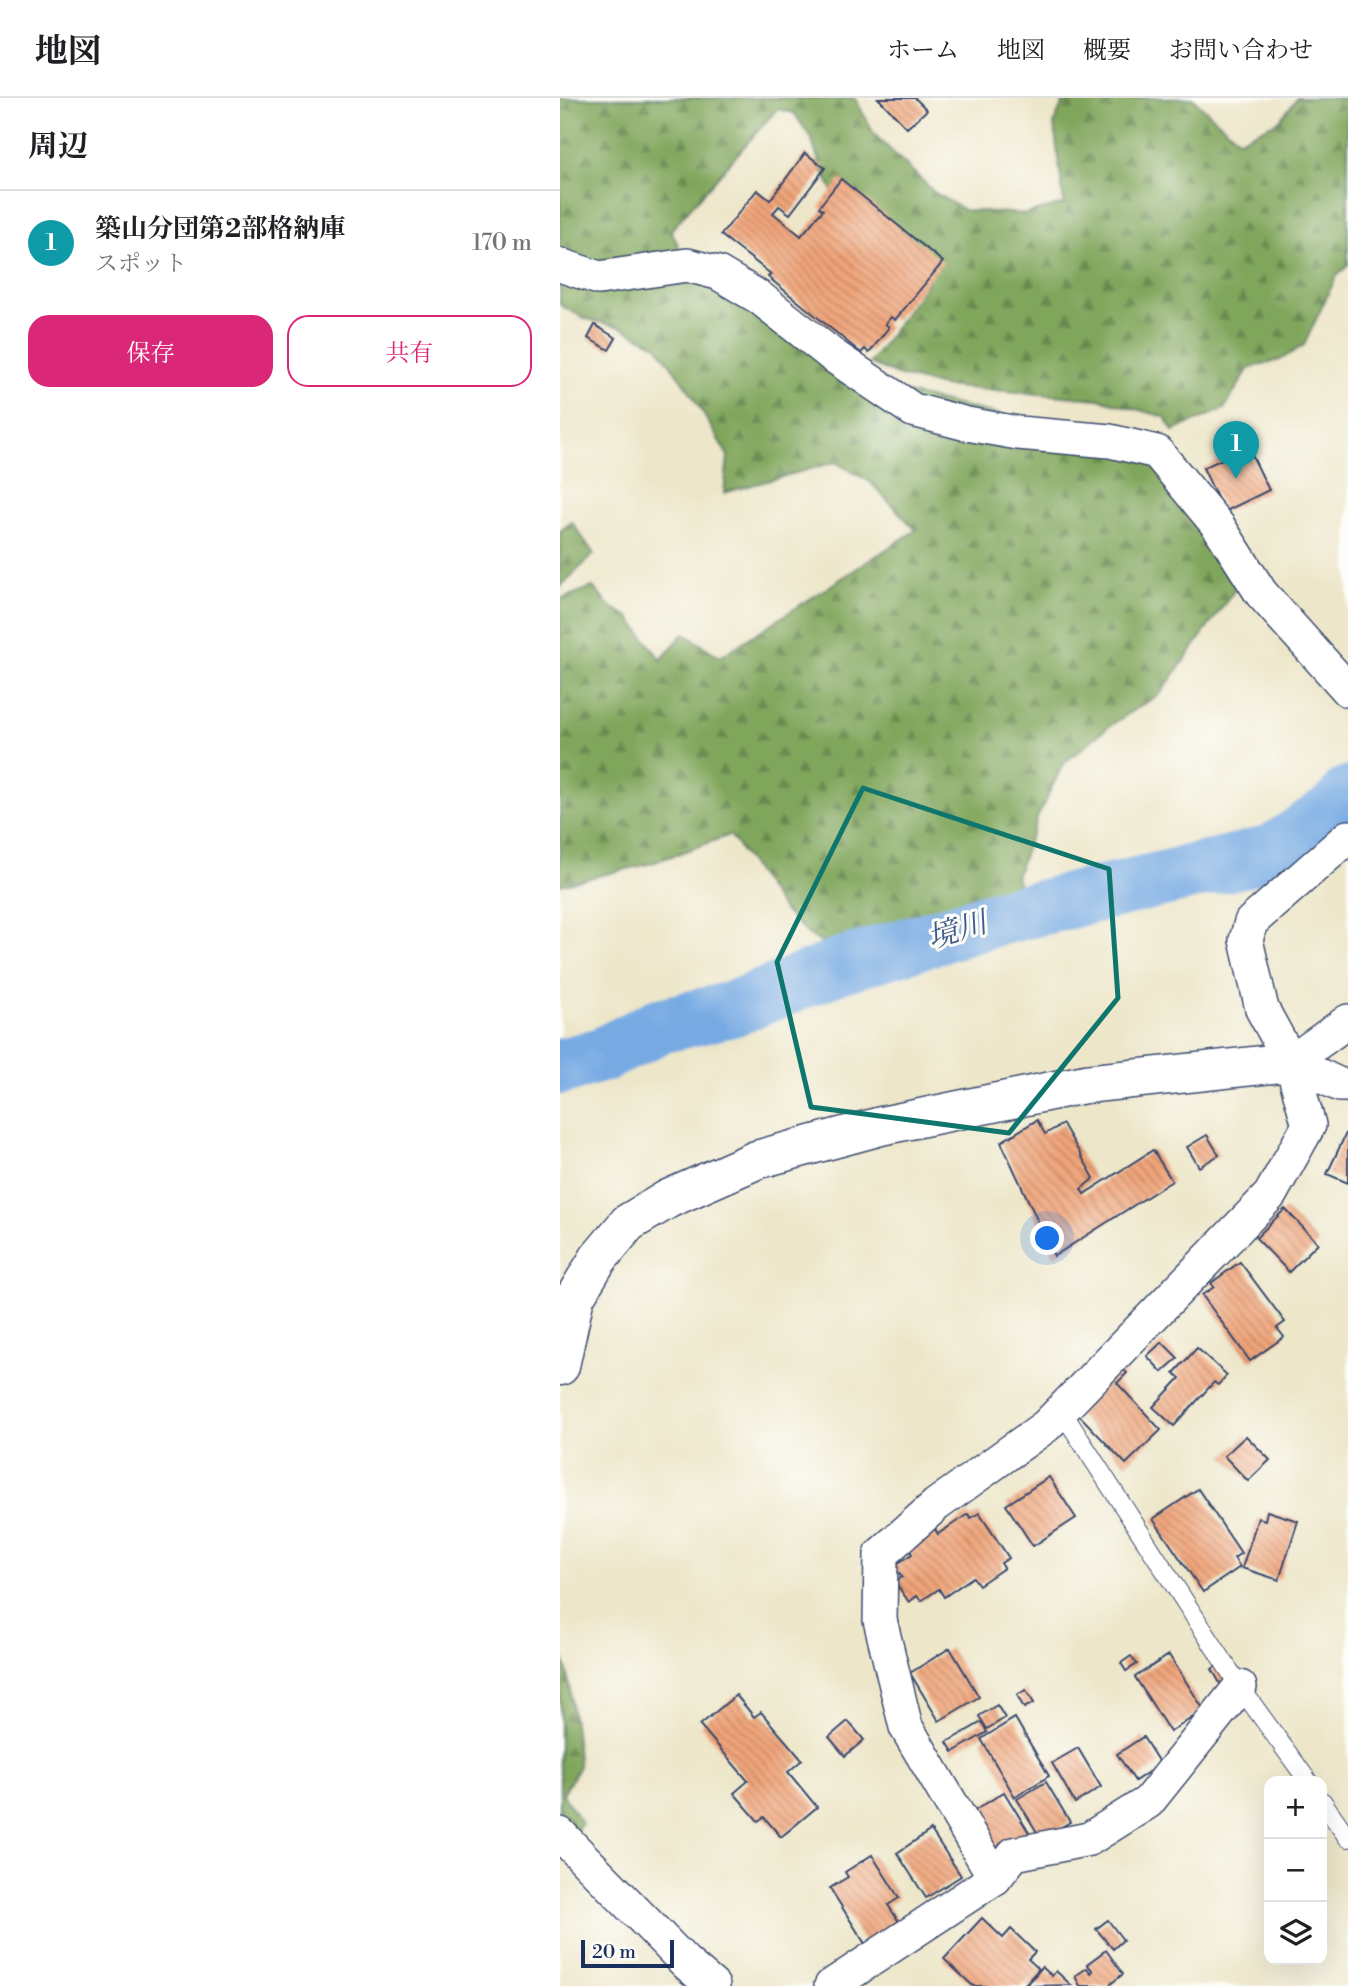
<!DOCTYPE html>
<html lang="ja">
<meta charset="utf-8">
<style>
:root{--surface:#fff;--page:#f2f2f2;--text:#202124;--muted:#757577;--line:#e0e0e0;--accent:#db2777}
body{margin:0;font-family:"Libre Bodoni","Noto Serif JP",serif;background:var(--page);color:var(--text)}
.controls{position:absolute;right:21px;bottom:21px;display:grid;overflow:hidden;border-radius:14px;box-shadow:0 7px 28px #0002}
.controls button{width:63px;height:63px;display:grid;place-items:center;padding:0;border:0;border-bottom:2px solid var(--line);background:var(--surface);color:var(--text);font:35px sans-serif}
.scale{position:absolute;left:21px;bottom:18px;width:93px;box-sizing:border-box;padding-left:7px;border:4px solid #1b2f5e;border-top:0;font-size:19px;line-height:24px;white-space:nowrap;color:#1b2f5e;-webkit-text-stroke:5px #fdfcf7;paint-order:stroke}
.you{position:absolute;left:488px;top:1141px;width:24px;height:24px;margin:-18px;border:5px solid #fff;border-radius:50%;background:#1a73e8;box-shadow:0 0 0 10px #1a73e833}
.badge{display:grid;place-items:center;width:46px;height:46px;border-radius:50%;background:var(--accent);color:#fff;font-size:23px;font-weight:700}
.pin{position:absolute;translate:-50% -58px;filter:drop-shadow(0 2px 4px #0008)}
.pin::after{content:'';position:absolute;top:37px;width:24px;height:21px;background:inherit;clip-path:polygon(0 0,100% 0,50% 100%)}
.list{margin:0;padding:0;list-style:none}
h2{display:flex;justify-content:space-between;align-items:center;height:91px;margin:0;padding:0 28px;font-size:30px}
h2 small{font-size:23px;font-weight:400;color:var(--muted)}
.list li{display:grid;grid-template-columns:46px 1fr auto;gap:21px;align-items:center;box-sizing:border-box;height:105px;padding:0 28px;border-top:2px solid var(--line)}
.list b{display:block;font-size:26px;white-space:nowrap}
.list p{margin:0;font-size:23px;white-space:nowrap;color:var(--muted)}
.list em{font-size:23px;font-style:normal;color:var(--muted)}
.actions{display:flex;gap:14px;padding:21px 28px}
.actions a{flex:1;padding:16px 0;border:2px solid var(--accent);border-radius:21px;text-align:center;font-size:24px;color:var(--accent)}
.actions .main{background:var(--accent);color:#fff}
.icon{flex:none;width:38px;height:38px;fill:none;stroke:currentColor;stroke-width:2;stroke-linecap:round;stroke-linejoin:round}
.map{position:relative;flex:none;width:788px;height:1888px;overflow:hidden}
header{display:flex;align-items:center;gap:42px;box-sizing:border-box;height:98px;padding:0 35px;background:var(--surface);border-bottom:2px solid var(--line)}
header strong{font-size:33px}
nav{display:flex;gap:38px;margin-inline-start:auto;font-size:24px}
main{display:flex}
aside{flex:1;background:var(--surface)}
.map>svg:first-child{display:block}
.forest{fill:url(#forest-firs);stroke:#4e6a5d;stroke-width:2}
.lines{fill:none;stroke-linecap:round;stroke-linejoin:round}
.river{stroke:#77aae3;stroke-width:56}
.building{fill:url(#building-back-hatch)}
.service-casing{stroke:#3a4a6e;stroke-width:20}
.minor-casing{stroke:#3a4a6e;stroke-width:36}
.tertiary-casing{stroke:#3a4a6e;stroke-width:41}
.service{stroke:#fff;stroke-width:18}
.minor{stroke:#fff;stroke-width:33}
.tertiary{stroke:#fff;stroke-width:38}
.marked{fill:none;stroke:#0f766e;stroke-width:5;stroke-linejoin:round}
.labels{text-anchor:middle;stroke-width:6;stroke-linejoin:round;paint-order:stroke}
.water-label{font-size:30px;font-style:italic;fill:#3b5a8d;stroke:#fdfcf7}
</style>
<header>
<strong>地図</strong>
<nav><a>ホーム</a><a>地図</a><a>概要</a><a>お問い合わせ</a></nav>
</header>
<main>
<aside>
<h2>周辺<small></small></h2>
<ul class="list">
<li><span class="badge" style="background:#0f9aa8">1</span><div><b>築山分団第2部格納庫</b><p>スポット</p></div><em>170 m</em></li>
</ul>
<div class="actions"><a class="main">保存</a><a>共有</a></div>
</aside>
<div class="map">
<svg width="788" height="1888" viewBox="0 0 788 1888">
<defs>
<pattern id="forest-firs" width="22" height="20" patternUnits="userSpaceOnUse" patternTransform="scale(1.75)"><rect width="22" height="20" fill="#80a65c"/><path d="M5 1l3.5 6h-7zM16 11l3.5 6h-7z" fill="#68884f"/></pattern>
<pattern id="building-back-hatch" width="6" height="6" patternUnits="userSpaceOnUse" patternTransform="scale(1.75)"><rect width="6" height="6" fill="#f0a479"/><path d="M-1 5l2 2M0 0l6 6M5-1l2 2" fill="none" stroke="#c28666"/></pattern>
</defs>
<rect width="100%" height="100%" fill="#fdfcf7"/>
<filter id="ink" filterUnits="userSpaceOnUse"><feTurbulence type="fractalNoise" baseFrequency=".0143" numOctaves="2"/><feDisplacementMap in="SourceGraphic" scale="14" xChannelSelector="R" yChannelSelector="G"/><feConvolveMatrix kernelMatrix="1 2 1 2 8 2 1 2 1" color-interpolation-filters="sRGB"/></filter>
<filter id="wash" filterUnits="userSpaceOnUse"><feTurbulence type="fractalNoise" baseFrequency=".00686" numOctaves="4" result="noise"/><feDisplacementMap in="SourceGraphic" scale="28" xChannelSelector="R" yChannelSelector="G"/><feGaussianBlur stdDeviation="1.57" result="paint"/><feColorMatrix in="noise" values="0 0 0 0 0 0 0 0 0 0 0 0 0 0 0 0 0 1.4 0 .05"/><feComposite in="paint" operator="in"/></filter>
<g filter="url(#wash)">
<rect width="100%" height="100%" fill="#ede6c9"/>
<g class="forest">
<polygon points="0,0 295,0 314,36 374,94 404,112 466,116 504,106 494,25 505,0 632,0 679,42 719,23 737,0 788,0 788,167 776,179 744,247 720,262 689,270 664,311 613,333 605,319 539,301 382,288 337,277 310,265 368,184 277,101 260,67 251,40 234,15 217,11 111,132 127,167 322,289 597,354 676,490 601,595 548,629 503,666 478,718 456,779 465,805 418,818 350,842 297,851 273,852 248,836 223,812 170,737 92,765 0,787 0,501 33,489 49,508 69,519 101,562 124,535 160,559 356,432 310,384 275,364 164,395 168,358 131,295 96,247 60,229 26,221 0,207"/>
<polygon points="12,424 34,456 0,489 0,433"/>
<polygon points="0,1552 8,1576 19,1668 3,1697 22,1725 0,1753"/>
</g>
<g class="lines">
<polyline class="river" points="0,969 44,956 99,928 172,911 282,867 437,820 712,755 781,708 788,696"/>
</g>
<g id="blocks">
<g class="building">
<polygon points="318,0 355,0 367,12 347,30"/>
<polygon points="245,55 265,70 230,116 219,108 213,115 241,138 263,112 259,109 281,81 383,164 335,222 331,219 325,226 329,229 309,255 305,251 301,255 208,179 211,176 161,137 197,92 210,102"/>
<polygon points="35,227 56,240 49,252 28,240"/>
<polygon points="688,349 709,392 664,414 643,370"/>
<polygon points="477,1022 485,1036 503,1026 534,1080 521,1091 524,1096 593,1052 612,1083 494,1158 441,1044"/>
<polygon points="788,1031 788,1085 767,1076"/>
<polygon points="647,1037 659,1057 639,1069 627,1049"/>
<polygon points="725,1111 758,1145 729,1174 696,1140"/>
<polygon points="680,1164 725,1224 717,1230 724,1239 690,1263 642,1197 654,1189 651,1185"/>
<polygon points="602,1244 618,1260 602,1274 587,1258"/>
<polygon points="637,1250 667,1277 658,1287 654,1284 614,1328 593,1309 620,1280 614,1275"/>
<polygon points="558,1265 567,1275 557,1285 601,1332 566,1366 518,1316"/>
<polygon points="686,1338 710,1362 688,1383 664,1358"/>
<polygon points="489,1379 516,1420 473,1448 446,1407"/>
<polygon points="638,1391 681,1455 674,1460 680,1469 643,1494 593,1421"/>
<polygon points="707,1413 738,1423 719,1482 682,1470 698,1420 705,1422"/>
<polygon points="419,1415 449,1460 441,1465 444,1470 419,1487 413,1479 384,1499 379,1491 361,1503 357,1498 349,1504 335,1484 342,1479 334,1468 352,1456 348,1449 375,1431 378,1436 408,1416 411,1420"/>
<polygon points="390,1550 419,1599 379,1623 350,1575"/>
<polygon points="609,1557 644,1612 610,1634 575,1579"/>
<polygon points="571,1558 577,1566 566,1573 561,1565"/>
<polygon points="663,1564 673,1580 661,1587 652,1571"/>
<polygon points="466,1592 474,1605 464,1610 457,1597"/>
<polygon points="176,1597 194,1619 201,1614 242,1662 228,1674 257,1709 221,1739 204,1719 198,1723 174,1695 188,1683 140,1627"/>
<polygon points="437,1607 445,1620 427,1631 419,1618"/>
<polygon points="455,1620 489,1678 455,1699 421,1641"/>
<polygon points="288,1623 304,1642 285,1658 269,1639"/>
<polygon points="422,1624 427,1634 393,1654 387,1644"/>
<polygon points="583,1639 600,1666 575,1683 557,1656"/>
<polygon points="518,1650 541,1689 515,1705 492,1665"/>
<polygon points="486,1684 510,1724 481,1741 457,1701"/>
<polygon points="444,1694 471,1738 440,1756 414,1713"/>
<polygon points="371,1732 401,1778 366,1800 337,1755"/>
<polygon points="312,1757 339,1800 328,1807 341,1827 307,1849 270,1790 288,1779 285,1774"/>
<polygon points="422,1820 443,1840 451,1831 475,1854 468,1861 479,1871 463,1888 413,1888 384,1861"/>
<polygon points="548,1822 563,1842 553,1851 536,1831"/>
<polygon points="546,1852 563,1876 548,1888 520,1888 515,1878 527,1870 531,1875 533,1873 527,1866"/>
<polygon points="482,1869 492,1878 496,1873 511,1887 466,1888"/>
</g>
</g>
</g>
<g filter="url(#ink)">
<use href="#blocks" fill-opacity="0" stroke="#3a4a6e" stroke-width="2"/>
<g class="lines">
<g class="service-casing">
<g id="service">
<polyline points="501,1312 680,1589 748,1683"/>
<polyline points="762,1703 788,1740"/>
</g>
</g>
<g class="minor-casing">
<g id="minor">
<polyline points="0,167 39,180 127,167 158,175 200,200 272,257 353,312 407,326 458,335 550,343 597,354 659,429 701,495 788,592"/>
<polyline points="731,964 788,923"/>
<polyline points="731,964 780,987 788,987"/>
<polyline points="0,1736 126,1865 153,1888"/>
<polyline points="435,1780 454,1756 529,1741 588,1704 680,1589"/>
<polyline points="271,1888 435,1780 346,1629 320,1522 321,1456 376,1407 486,1328 710,1097 749,1027 731,964 702,911 686,842 691,824 788,739"/>
</g>
</g>
<g class="tertiary-casing">
<polyline id="tertiary" points="0,1268 15,1199 38,1161 68,1125 108,1101 196,1062 321,1028 525,986 731,964"/>
</g>
<use href="#service" class="service"/>
<use href="#minor" class="minor"/>
<use href="#tertiary" class="tertiary"/>
</g>
</g>
<path class="marked" d="M303 690 549 771 558 900 449 1035 251 1009 217 864Z"/>
<g class="labels">
<g class="water-label">
<text transform="translate(397 832) rotate(-17)" y="10">境川</text>
</g>
</g>
</svg>
<div class="controls">
<button>+</button>
<button>−</button>
<button><svg class="icon" aria-label="layers" viewBox="0 0 24 24"><path d="M12 4l9 5-9 5-9-5zM3 14l9 5 9-5"/></svg></button>
</div>
<div class="scale">20 m</div>
<div class="you"></div>
<div class="pin badge" style="left:676px;top:381px;background:#0f9aa8">1</div>
</div>
</main>
